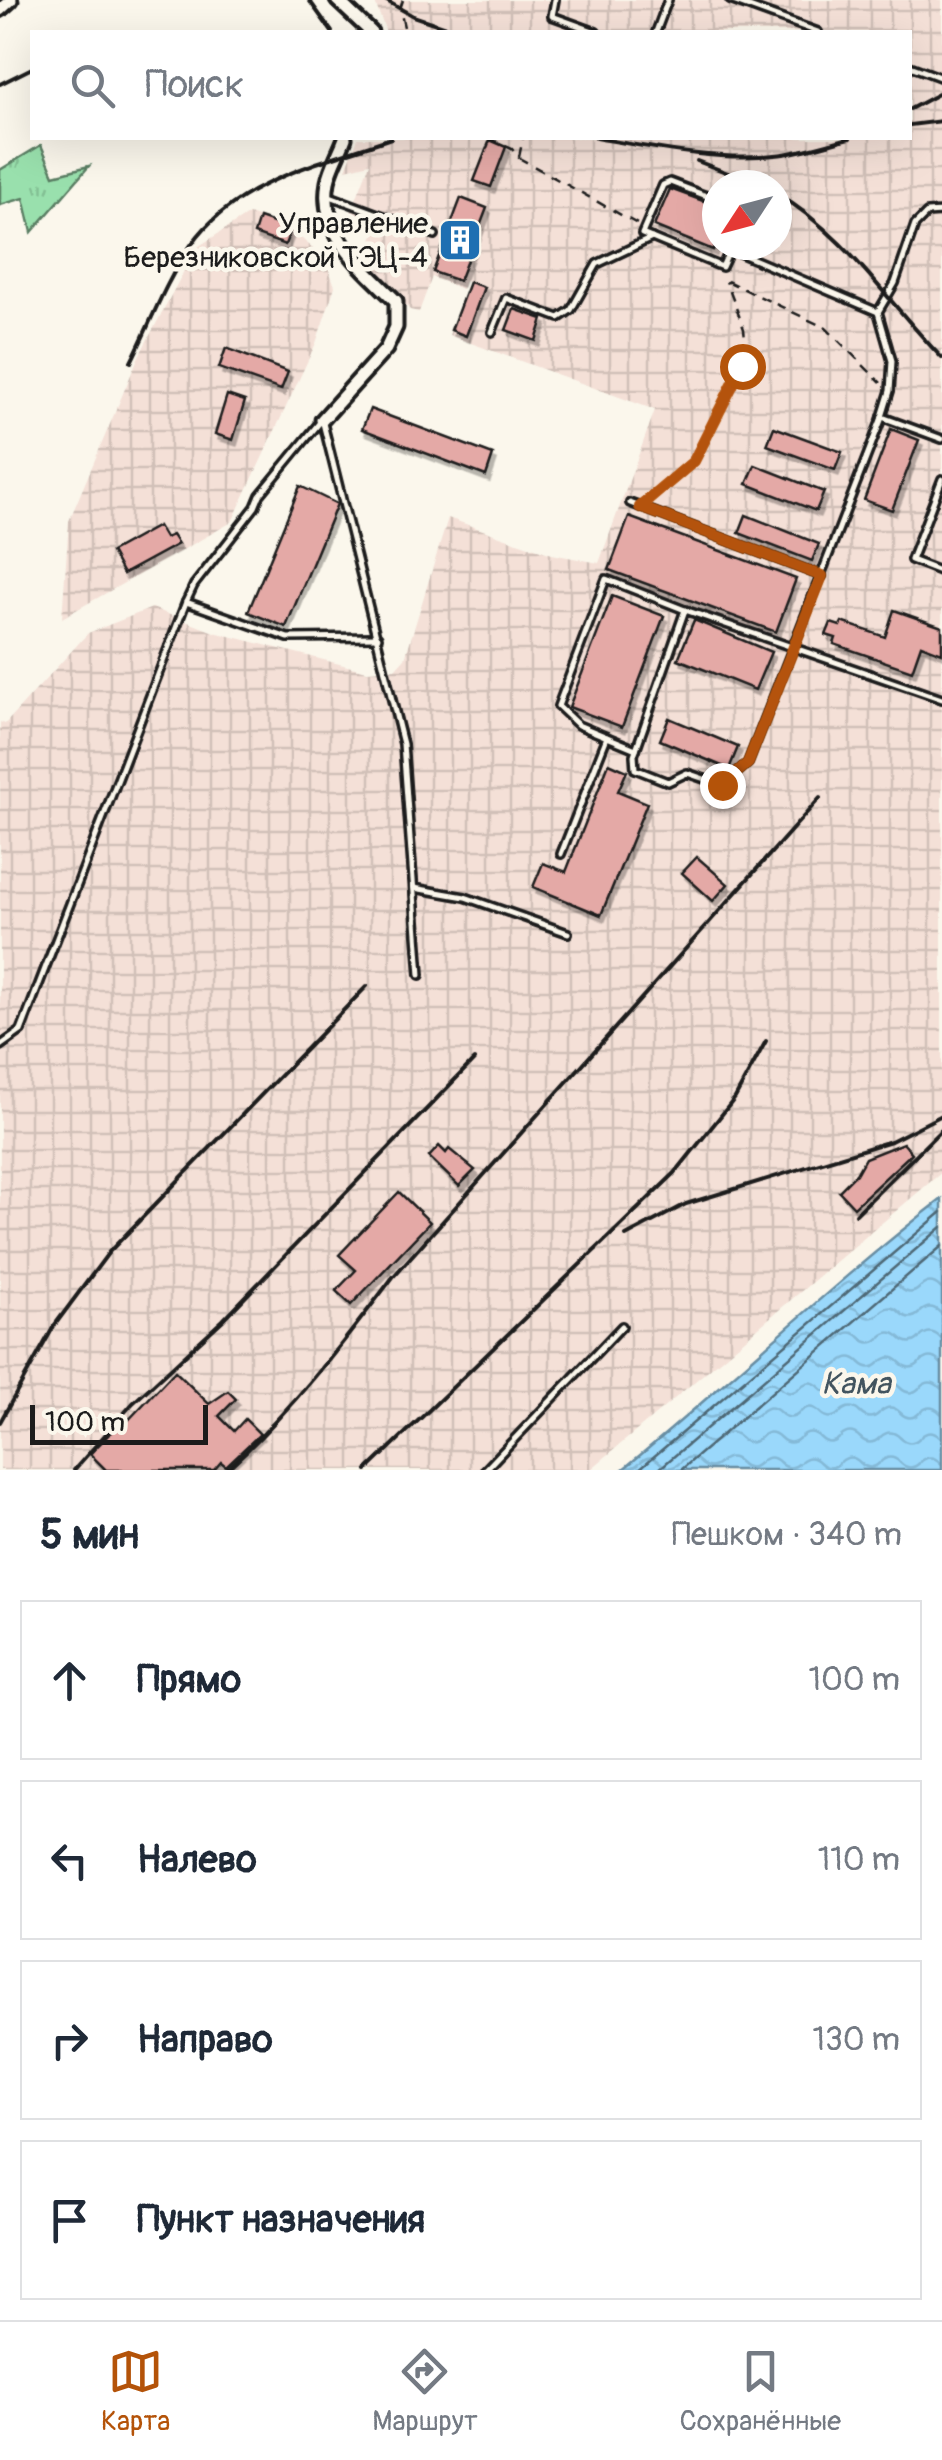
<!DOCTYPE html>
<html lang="ru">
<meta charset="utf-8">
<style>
:root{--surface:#fff;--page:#f6f6f7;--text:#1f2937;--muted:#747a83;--line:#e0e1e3;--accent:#b45309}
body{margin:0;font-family:Pangolin,sans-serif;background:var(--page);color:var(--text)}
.compass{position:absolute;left:702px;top:170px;width:90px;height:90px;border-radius:50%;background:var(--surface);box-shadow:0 10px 40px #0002;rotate:234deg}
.scale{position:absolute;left:30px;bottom:25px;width:178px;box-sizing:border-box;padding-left:10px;border:5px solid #1c1c1c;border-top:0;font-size:28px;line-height:35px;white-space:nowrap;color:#1c1c1c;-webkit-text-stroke:8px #fbf7ec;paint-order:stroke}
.stop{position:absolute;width:30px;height:30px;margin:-22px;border:8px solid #b45309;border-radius:50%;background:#fff}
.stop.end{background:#b45309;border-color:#fff;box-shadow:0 2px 10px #0008}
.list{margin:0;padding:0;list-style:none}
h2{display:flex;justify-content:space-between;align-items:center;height:130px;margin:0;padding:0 40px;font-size:42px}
h2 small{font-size:32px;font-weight:400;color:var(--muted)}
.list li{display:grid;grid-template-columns:65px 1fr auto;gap:30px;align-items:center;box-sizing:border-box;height:160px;margin:0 20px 20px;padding:0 20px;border:2px solid var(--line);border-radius:0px}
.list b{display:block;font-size:38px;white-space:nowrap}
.list em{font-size:32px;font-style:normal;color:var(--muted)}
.icon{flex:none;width:55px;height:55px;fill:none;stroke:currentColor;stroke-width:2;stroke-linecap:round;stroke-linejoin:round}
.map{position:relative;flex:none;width:942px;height:1470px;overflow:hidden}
.search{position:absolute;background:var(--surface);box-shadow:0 10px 40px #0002;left:30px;right:30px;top:30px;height:110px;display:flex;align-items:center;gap:25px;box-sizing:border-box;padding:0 35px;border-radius:0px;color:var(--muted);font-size:38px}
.sheet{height:850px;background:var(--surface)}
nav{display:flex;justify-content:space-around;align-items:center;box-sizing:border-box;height:140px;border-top:2px solid var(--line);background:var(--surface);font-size:28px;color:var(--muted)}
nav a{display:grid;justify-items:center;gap:5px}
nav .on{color:var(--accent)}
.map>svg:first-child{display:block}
.industrial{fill:url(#industrial-grid);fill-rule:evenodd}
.grass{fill:url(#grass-tufts);stroke:#5a7e64;stroke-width:2.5}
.water{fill:url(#water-waves);stroke:#688da2;stroke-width:2.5}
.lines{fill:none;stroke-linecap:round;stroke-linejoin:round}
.shore{stroke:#4e6775;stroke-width:2.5}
.building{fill:#e4a9a6;stroke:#1c1c1c;stroke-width:2.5;filter:url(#shadow)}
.lane-casing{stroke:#1c1c1c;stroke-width:12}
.street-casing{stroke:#1c1c1c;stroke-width:19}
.path{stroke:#1c1c1c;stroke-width:2.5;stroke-dasharray:10 8;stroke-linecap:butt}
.lane{stroke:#fbf7ec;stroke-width:5}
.street{stroke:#fbf7ec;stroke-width:11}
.rail{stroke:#1c1c1c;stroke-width:4}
.route{stroke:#b45309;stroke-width:12}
.labels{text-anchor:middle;stroke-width:9;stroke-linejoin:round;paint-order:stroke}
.poi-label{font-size:30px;fill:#1c1c1c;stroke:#fbf7ec;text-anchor:end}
.water-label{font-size:32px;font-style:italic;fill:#42545f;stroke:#fbf7ec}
</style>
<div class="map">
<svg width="942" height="1470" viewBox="0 0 942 1470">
<defs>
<pattern id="industrial-grid" width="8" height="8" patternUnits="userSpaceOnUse" patternTransform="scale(2.5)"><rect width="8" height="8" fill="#f4e0d7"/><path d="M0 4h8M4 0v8" fill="none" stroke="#d1c0b8"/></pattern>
<pattern id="grass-tufts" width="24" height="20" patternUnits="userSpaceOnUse" patternTransform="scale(2.5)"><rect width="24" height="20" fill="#99e0ad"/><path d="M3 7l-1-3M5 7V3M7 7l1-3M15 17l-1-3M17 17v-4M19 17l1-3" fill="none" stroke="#83c094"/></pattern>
<pattern id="water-waves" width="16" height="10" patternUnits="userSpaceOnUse" patternTransform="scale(2.5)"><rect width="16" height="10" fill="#9ad8fb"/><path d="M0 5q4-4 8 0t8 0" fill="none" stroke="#84b9d7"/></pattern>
<filter id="shadow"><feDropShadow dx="3.5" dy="5.5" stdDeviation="0" flood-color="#0004"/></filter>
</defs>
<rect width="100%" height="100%" fill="#fbf7ec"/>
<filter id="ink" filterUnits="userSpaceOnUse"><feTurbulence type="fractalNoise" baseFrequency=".01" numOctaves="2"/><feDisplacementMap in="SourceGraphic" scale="20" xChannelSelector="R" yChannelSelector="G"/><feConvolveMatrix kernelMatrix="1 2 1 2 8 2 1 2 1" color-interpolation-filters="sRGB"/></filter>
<g filter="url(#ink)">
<g class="industrial">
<path d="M374 0H942V1172L590 1470H0V722L5 724 88 633 152 608 214 632 367 671 395 669 405 658 448 518 552 554 599 563 655 410 449 335 468 282 465 281 462 289 432 277 419 312 410 310 365 260 377 226 350 215 370 163 346 169 358 138H910V32H386ZM717 185H777V245H717Z"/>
<polygon points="249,214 291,229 325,259 335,286 316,343 232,522 62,618 69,521 138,358 196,248"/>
</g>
<polygon class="grass" points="41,145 54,175 89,166 32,232 24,198 0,205 0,170"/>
<path class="water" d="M942 1199V1470H622C730 1382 831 1284 942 1199Z"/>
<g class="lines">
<g class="shore">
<polyline points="638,1470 942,1212"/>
<polyline points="658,1470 942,1227"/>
<polyline points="681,1470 942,1246"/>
</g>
</g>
<g class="building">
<polygon points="490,140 506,147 491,187 474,181"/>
<polygon points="670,189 717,206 717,239 713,250 654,226"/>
<polygon points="461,198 487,208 459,281 433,272"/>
<polygon points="259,218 291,229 285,245 254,234"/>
<polygon points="469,282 484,287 466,336 451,330"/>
<polygon points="514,309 543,319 536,341 506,330"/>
<polygon points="226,348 288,372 281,390 219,368"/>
<polygon points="227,395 245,401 233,440 215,434"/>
<polygon points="370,409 493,455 486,476 362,429"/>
<polygon points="774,427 842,452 835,470 767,445"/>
<polygon points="891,429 919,440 892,510 864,500"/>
<polygon points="755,465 824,492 816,511 747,484"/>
<polygon points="300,486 337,504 286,627 248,612"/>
<polygon points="746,515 819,544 812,561 739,533"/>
<polygon points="629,517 796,579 776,632 609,570"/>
<polygon points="158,526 165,538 172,535 178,544 123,574 111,552"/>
<polygon points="612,596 664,616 622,727 569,707"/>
<polygon points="894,610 942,627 942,653 921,645 912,671 834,644 836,638 826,635 831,623 840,626 842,622 885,637"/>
<polygon points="694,620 771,652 755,690 678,659"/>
<polygon points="669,718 738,747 729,769 660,740"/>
<polygon points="609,763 627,771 618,791 647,803 601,915 533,887 543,863 566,872"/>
<polygon points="697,857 728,884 713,901 682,873"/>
<polygon points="903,1143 912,1153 854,1207 839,1191 856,1174 865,1158"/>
<polygon points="439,1146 446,1153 449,1149 475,1170 459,1186 429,1157"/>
<polygon points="399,1192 430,1222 351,1305 336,1291 356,1270 339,1255"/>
<polygon points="175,1371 209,1404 228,1391 236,1399 219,1416 234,1431 245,1419 260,1434 226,1466 221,1462 214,1470 106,1470 90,1454 117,1426 120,1429"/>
</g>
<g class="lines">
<g class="lane-casing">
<g id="lane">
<polyline points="555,0 552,16 596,32"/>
<polyline points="730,0 818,32"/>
<polyline points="656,32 668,0"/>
<polyline points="910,66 942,78"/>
<polyline points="330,196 435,235"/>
<polyline points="717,200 670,182 663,185 642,234 722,267 732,245"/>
<polyline points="730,249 878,312"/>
<polyline points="492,332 506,298 559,318 571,310 597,264 652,238"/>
<polyline points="882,417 942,439"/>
<polyline points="320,422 260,495 255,507 194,585 186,602 288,638 378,637"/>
<polyline points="323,423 403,744 420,975"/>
<polyline points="942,479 911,560 942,572"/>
<polyline points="630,503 822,576"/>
<polyline points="685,610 634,755 635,769 668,782 687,773 722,785 748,763 881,420 890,391 892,361 878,312 895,283 915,225 927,213 942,212"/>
<polyline points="636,749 578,725 558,706 606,579 685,610 942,699"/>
<polyline points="561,854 607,737"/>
<polyline points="414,888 465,897 568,933"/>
<polyline points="0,1046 21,1031 186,602"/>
<polyline points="485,1470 622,1326"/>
</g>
</g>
<g class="street-casing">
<g id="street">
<polyline points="337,0 371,32"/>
<polyline points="0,10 11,0"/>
<path d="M322 420 386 349 396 327V301C364 269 318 234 328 182 331 167 340 152 345 138"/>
</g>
</g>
<g class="path">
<polyline points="403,0 400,9 405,32"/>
<polyline points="489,138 512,149 519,158 639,225"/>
<polyline points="519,157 523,138"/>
<polyline points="727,281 826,328 881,383"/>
<polyline points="649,500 694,461 742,366 746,347 744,329 726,281"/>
</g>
<use href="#lane" class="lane"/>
<use href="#street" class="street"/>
<g class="rail">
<polyline points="309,0 332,32"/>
<polyline points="385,0 413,16 460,32"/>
<polyline points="0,84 32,68"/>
<polyline points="910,109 942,92"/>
<polyline points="910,125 942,121"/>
<path d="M596 138C654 148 716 161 775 155 800 153 826 144 850 138"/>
<polyline points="697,161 759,185"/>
<path d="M777 194C847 235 887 302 942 358"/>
<path d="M131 362C150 324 166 280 191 245 235 182 322 162 391 138"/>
<polyline points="856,1214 942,1129"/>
<polyline points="626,1236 686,1204 891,1141 942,1115"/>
<polyline points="0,1422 54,1326 109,1252 367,986"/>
<polyline points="74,1470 133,1403 223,1320 474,1060"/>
<path d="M226 1470C290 1412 341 1346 393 1277L820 798"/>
<polyline points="367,1470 675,1173 735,1098 766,1041"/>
</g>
</g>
</g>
<g class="lines" filter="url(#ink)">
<polyline class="route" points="722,785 748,763 822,576 640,507 694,461 742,366"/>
</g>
<defs>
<g id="building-square" transform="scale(2.25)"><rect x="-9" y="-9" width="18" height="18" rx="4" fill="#1f6fb2" stroke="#fbf7ec"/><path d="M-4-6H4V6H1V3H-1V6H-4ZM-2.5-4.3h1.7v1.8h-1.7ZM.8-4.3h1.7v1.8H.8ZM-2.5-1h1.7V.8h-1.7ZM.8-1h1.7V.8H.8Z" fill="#fff"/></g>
</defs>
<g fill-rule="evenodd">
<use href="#building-square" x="460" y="240"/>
</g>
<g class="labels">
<g class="poi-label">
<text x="428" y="233">Управление<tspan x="428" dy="34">Березниковской ТЭЦ-4</tspan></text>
</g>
<g class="water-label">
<text x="856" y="1394">Кама</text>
</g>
</g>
</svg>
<svg class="compass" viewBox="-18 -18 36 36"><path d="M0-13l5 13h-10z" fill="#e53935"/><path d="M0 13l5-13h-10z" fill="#747a83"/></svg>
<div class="scale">100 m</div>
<div class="stop" style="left:742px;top:366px"></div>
<div class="stop end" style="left:722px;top:785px"></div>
<div class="search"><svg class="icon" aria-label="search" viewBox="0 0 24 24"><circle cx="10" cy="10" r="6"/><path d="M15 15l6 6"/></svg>Поиск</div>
</div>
<section class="sheet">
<h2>5 мин<small>Пешком · 340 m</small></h2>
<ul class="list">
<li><svg class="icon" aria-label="ahead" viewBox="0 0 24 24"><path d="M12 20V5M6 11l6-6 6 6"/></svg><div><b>Прямо</b></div><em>100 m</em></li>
<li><svg class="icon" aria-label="left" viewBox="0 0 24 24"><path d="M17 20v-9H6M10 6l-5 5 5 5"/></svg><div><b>Налево</b></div><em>110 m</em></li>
<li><svg class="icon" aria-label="right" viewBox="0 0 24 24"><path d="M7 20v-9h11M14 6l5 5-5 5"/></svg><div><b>Направо</b></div><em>130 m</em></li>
<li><svg class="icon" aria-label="arrive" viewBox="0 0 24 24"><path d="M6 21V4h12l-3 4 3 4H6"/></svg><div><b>Пункт назначения</b></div></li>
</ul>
</section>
<nav>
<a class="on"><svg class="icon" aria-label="map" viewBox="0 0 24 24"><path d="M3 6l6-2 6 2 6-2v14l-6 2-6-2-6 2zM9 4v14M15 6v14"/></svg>Карта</a>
<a><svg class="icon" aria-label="directions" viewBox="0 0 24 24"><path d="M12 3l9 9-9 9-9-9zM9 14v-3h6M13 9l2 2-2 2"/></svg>Маршрут</a>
<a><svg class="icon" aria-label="saved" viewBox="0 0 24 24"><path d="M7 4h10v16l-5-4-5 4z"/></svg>Сохранённые</a>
</nav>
